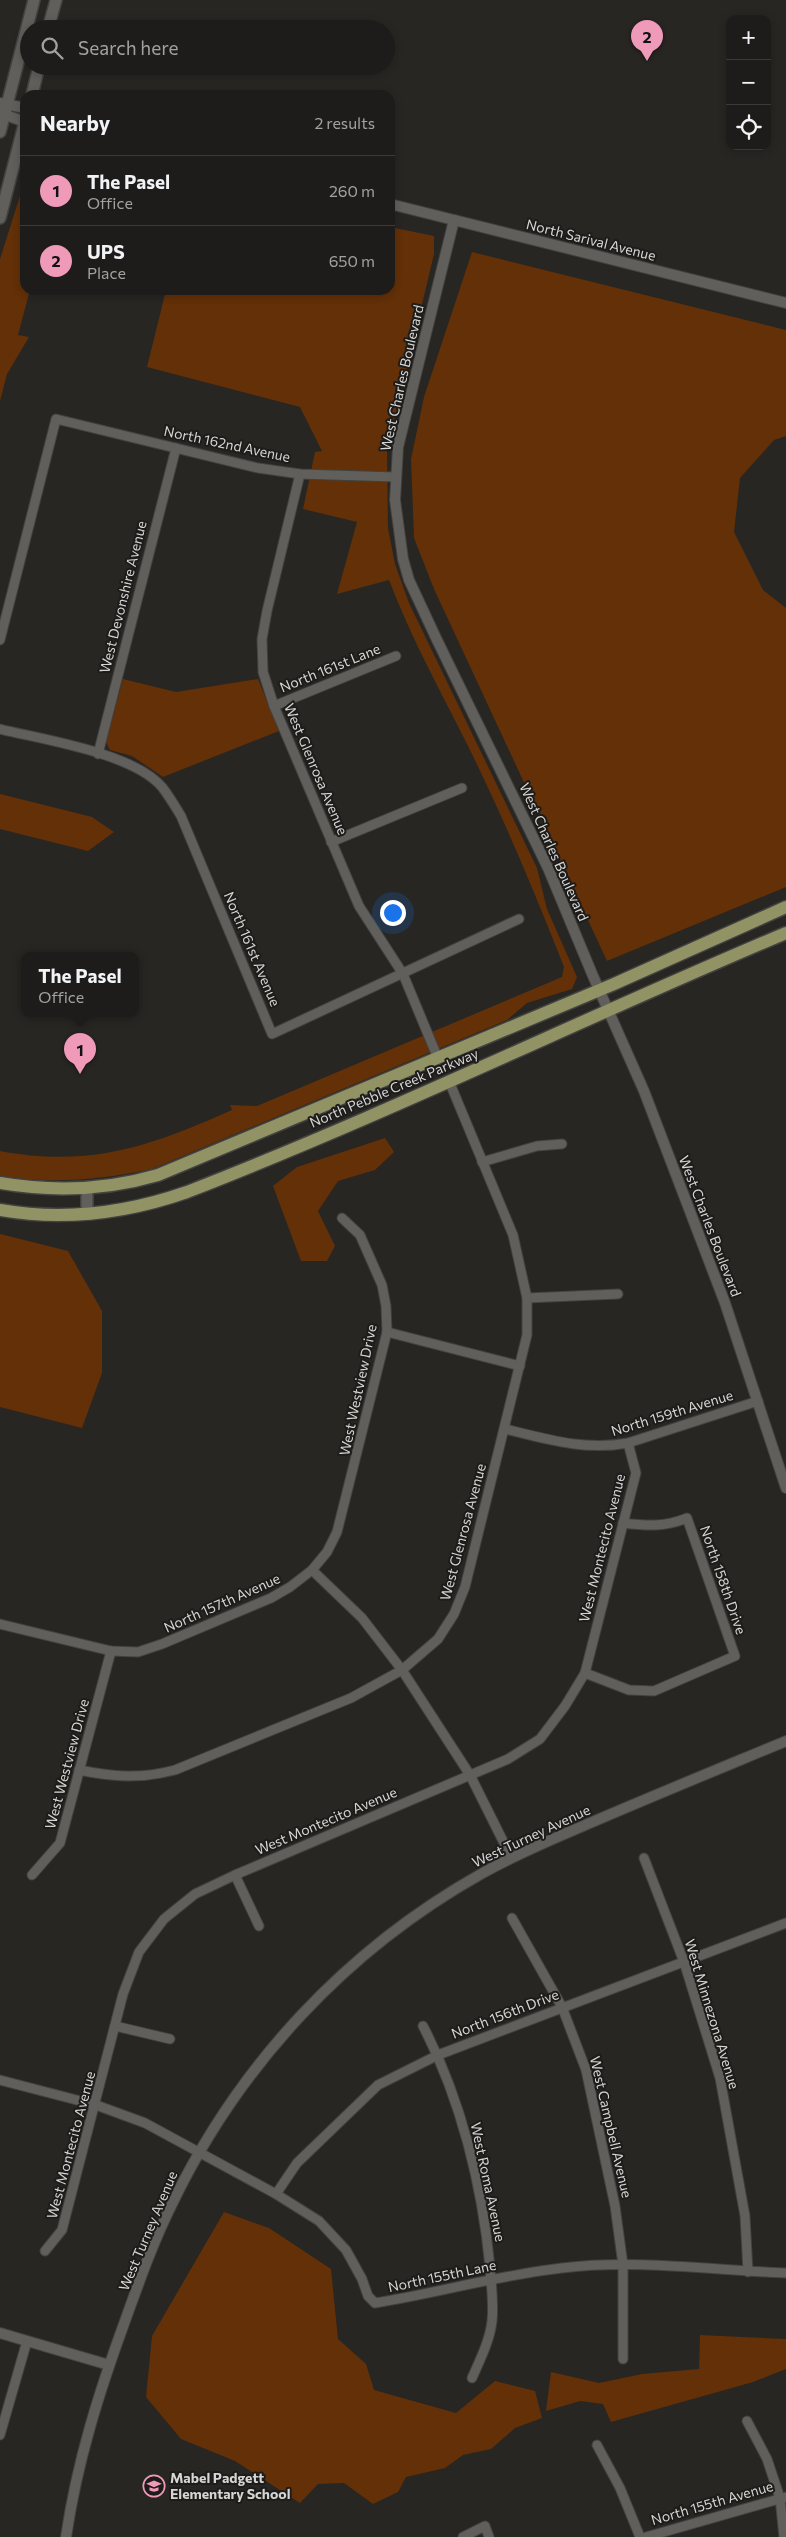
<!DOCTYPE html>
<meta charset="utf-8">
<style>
:root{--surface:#1d1c1a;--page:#2a2927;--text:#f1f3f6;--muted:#a0a1a2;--line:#3b3a39;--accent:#ef9ab8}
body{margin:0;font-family:Commissioner,sans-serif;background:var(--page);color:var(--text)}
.controls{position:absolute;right:15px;top:15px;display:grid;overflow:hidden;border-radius:10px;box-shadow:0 2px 8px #0003}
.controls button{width:45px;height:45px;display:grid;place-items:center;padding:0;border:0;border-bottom:1px solid var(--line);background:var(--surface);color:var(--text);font:25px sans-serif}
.you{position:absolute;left:392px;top:912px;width:18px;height:18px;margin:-12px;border:4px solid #fff;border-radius:50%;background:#1a73e8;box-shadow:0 0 0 8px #1a73e833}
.badge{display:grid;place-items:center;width:32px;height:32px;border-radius:50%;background:var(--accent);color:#111;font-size:16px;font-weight:700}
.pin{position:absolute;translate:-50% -41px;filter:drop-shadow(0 1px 2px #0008)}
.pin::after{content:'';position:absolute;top:26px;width:18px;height:15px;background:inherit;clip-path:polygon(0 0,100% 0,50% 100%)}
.popup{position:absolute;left:21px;top:952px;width:118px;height:65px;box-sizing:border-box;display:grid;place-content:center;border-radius:10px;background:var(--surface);filter:drop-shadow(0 1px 4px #0005);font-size:16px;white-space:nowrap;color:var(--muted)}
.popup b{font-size:19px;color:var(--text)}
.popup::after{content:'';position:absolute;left:50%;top:100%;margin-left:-10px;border:10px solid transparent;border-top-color:var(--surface)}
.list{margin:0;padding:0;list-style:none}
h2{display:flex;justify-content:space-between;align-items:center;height:65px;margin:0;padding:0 20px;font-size:21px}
h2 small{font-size:16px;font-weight:400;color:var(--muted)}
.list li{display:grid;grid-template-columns:32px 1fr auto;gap:15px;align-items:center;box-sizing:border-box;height:70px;padding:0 20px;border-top:1px solid var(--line)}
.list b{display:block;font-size:19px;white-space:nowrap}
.list p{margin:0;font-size:16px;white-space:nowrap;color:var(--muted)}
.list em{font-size:16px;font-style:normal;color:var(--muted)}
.icon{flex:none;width:28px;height:28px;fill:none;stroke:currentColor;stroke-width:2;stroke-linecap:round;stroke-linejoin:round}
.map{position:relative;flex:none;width:786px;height:2537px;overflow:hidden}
.search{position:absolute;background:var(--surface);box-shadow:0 2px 8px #0003;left:20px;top:20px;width:375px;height:55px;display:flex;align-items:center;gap:12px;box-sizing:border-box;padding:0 18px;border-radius:28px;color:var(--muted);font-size:19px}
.panel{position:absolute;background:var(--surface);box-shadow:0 2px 8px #0003;left:20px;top:90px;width:375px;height:205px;border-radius:15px}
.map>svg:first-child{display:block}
.green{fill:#633007}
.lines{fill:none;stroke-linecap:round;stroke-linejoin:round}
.minor-casing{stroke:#434240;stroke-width:11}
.tertiary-casing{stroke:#434240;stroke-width:12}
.secondary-casing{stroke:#434240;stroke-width:14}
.primary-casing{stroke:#434240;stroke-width:15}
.minor{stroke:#605f5b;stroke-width:9}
.tertiary{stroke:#605f5b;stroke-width:10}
.secondary{stroke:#605f5b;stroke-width:11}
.primary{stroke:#919365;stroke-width:12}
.labels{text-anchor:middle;stroke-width:4;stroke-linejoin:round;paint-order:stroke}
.street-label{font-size:14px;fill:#d5d5d3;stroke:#1d1c1a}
.poi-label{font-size:14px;font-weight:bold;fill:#d5d5d3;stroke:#1d1c1a;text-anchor:start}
</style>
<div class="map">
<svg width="786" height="2537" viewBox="0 0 786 2537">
<rect width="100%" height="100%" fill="#272623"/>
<g class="green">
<polygon points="25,180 25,290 30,290 18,335 29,337 7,374 0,401 0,259"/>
<path d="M390 227 434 236V254L387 451 388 528 395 564 409 603 537 868 547 909 577 977 572 989 527 1003 507 1020 152 1169C99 1180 54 1184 0 1176V1151C90 1168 151 1146 232 1110L230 1105 257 1106 562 977 564 967C535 893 504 819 469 748 441 692 411 638 389 580L337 594 357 522 303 509 315 452 322 451 300 407 147 367 166 290H390Z"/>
<polygon points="472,252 786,330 786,436 774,440 740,478 734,532 763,590 786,608 786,887 607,961 434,589 414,538 411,459 424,397"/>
<polygon points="123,679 176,692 258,679 279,731 163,777 132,756 110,750 106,742"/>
<polygon points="0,794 92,817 114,832 88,851 0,829"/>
<polygon points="385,1138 394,1152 375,1170 338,1181 318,1211 335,1246 327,1261 301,1261 273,1186 297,1167"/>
<polygon points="0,1234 68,1251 102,1311 102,1373 82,1428 0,1407"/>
<polygon points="224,2212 269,2228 331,2269 338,2339 366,2364 374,2390 456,2413 495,2381 535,2391 542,2418 515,2428 491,2449 463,2455 445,2468 406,2477 398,2492 373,2504 344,2483 318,2484 300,2503 235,2461 181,2439 146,2397 152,2336"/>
<polygon points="700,2335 786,2339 786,2369 753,2382 611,2422 603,2404 580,2401 546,2411 551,2372 599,2383 642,2374 699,2369"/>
</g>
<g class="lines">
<g class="minor-casing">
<g id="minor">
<polyline points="300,474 267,611 262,639 263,672 274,706 359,906 403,974 437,1056"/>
<polyline points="0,640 56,419 258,468 300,474 395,477"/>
<polyline points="274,706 396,656"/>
<path d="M0 729C44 740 133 753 162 787 169 796 175 806 181 816L272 1034 519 919"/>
<polyline points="98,754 176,448"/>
<polyline points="331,842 462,788"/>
<polyline points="482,1162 537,1146 562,1144"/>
<polyline points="527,1298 618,1294"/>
<polyline points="387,1332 520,1366"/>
<path d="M505 1429C546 1439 585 1451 628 1443L758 1401"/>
<polyline points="312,1570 362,1618 402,1670 470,1775 511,1857"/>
<polyline points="0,1624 111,1651 138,1652 162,1644 271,1598 290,1587 312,1570 327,1552 337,1532 387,1332 386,1306 382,1285 360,1235 342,1218"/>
<path d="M585 1673 629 1690 654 1691 735 1656 687 1518C665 1527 647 1526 623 1523"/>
<path d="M79 1770C113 1777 141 1779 175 1770L351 1698 402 1670 438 1639 454 1614 465 1587 527 1335V1298L513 1235 449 1081"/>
<polyline points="644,1858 684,1962 720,2078 745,2216 748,2272"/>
<polyline points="32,1875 60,1843 111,1651"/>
<polyline points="235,1875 259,1926"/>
<polyline points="512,1918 562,2007 586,2070 615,2206 623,2265 623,2359"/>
<polyline points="115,2026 170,2039"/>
<path d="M423 2026C461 2099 482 2185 490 2267 491 2284 494 2304 492 2321 490 2340 480 2360 472 2378"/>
<path d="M0 2080 96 2105 145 2123 276 2194 319 2221 346 2250 362 2279 368 2296 375 2303C438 2293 499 2275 562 2268 636 2259 712 2270 786 2273"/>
<polyline points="276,2194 297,2163 378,2085 438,2055 786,1923"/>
<polyline points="45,2251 62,2230 123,1994 139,1952 164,1919 195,1894 235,1875 508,1759 540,1739 565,1706 585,1673 636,1473 628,1443"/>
<polyline points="747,2421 767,2459 780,2498 784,2537"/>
<polyline points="0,2435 27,2341"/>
<polyline points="597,2445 620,2488 640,2537"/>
<polyline points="463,2537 485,2526 489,2537"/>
<polyline points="646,2537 786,2497"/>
</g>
</g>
<g class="tertiary-casing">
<g id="tertiary">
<polyline points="0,103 25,108"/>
<polyline points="0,113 25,122"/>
<polyline points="390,204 786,303"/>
<polyline points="454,220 398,447 395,500 403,559 409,580 437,640 548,868 593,976 644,1091 725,1303 786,1488"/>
<polyline points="0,2333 109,2365"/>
<path d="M66 2537C77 2462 99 2392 125 2321 139 2282 153 2242 172 2204 239 2065 346 1950 481 1874 516 1854 553 1839 590 1823 655 1795 721 1768 786 1741"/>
</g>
</g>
<g class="secondary-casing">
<g id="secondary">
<polyline points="48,29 56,0"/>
<polyline points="32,95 39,66"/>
<polyline points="0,132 34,0"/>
<polyline points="0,218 25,121"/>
<polyline points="87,1188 87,1214"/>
</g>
</g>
<g class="primary-casing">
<g id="primary">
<path d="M0 1183C53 1192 107 1190 158 1175L614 984 786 907"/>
<path d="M0 1210C63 1221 127 1213 187 1192 390 1113 586 1017 786 933"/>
</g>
</g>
<use href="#minor" class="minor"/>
<use href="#tertiary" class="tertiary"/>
<use href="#secondary" class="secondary"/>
<use href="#primary" class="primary"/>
</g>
<defs>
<g id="school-ring" transform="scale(1.125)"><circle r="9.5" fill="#1d1c1a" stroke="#ef9ab8" stroke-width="1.5"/><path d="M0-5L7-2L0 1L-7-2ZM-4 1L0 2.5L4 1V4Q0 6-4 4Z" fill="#ef9ab8"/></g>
</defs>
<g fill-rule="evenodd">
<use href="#school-ring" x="154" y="2486"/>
</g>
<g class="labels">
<g class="street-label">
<text transform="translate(591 240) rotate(14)" y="5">North Sarival Avenue</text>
<text transform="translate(402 378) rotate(-77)" y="5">West Charles Boulevard</text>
<text transform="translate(227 444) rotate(12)" y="5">North 162nd Avenue</text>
<text transform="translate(123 597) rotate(-76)" y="5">West Devonshire Avenue</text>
<text transform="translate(330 668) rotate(-22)" y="5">North 161st Lane</text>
<text transform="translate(316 769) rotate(67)" y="5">West Glenrosa Avenue</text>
<text transform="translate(554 852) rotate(66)" y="5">West Charles Boulevard</text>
<text transform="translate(252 949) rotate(67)" y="5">North 161st Avenue</text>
<text transform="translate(394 1088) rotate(-23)" y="5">North Pebble Creek Parkway</text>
<text transform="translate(710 1226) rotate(69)" y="5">West Charles Boulevard</text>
<text transform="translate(358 1390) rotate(-78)" y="5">West Westview Drive</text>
<text transform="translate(672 1413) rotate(-17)" y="5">North 159th Avenue</text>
<text transform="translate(463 1532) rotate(-75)" y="5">West Glenrosa Avenue</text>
<text transform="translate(602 1548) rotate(-76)" y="5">West Montecito Avenue</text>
<text transform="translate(723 1580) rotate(71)" y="5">North 158th Drive</text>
<text transform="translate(222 1603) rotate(-24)" y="5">North 157th Avenue</text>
<text transform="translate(67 1764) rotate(-75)" y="5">West Westview Drive</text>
<text transform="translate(326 1821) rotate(-23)" y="5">West Montecito Avenue</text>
<text transform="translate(531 1836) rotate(-25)" y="5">West Turney Avenue</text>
<text transform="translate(505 2014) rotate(-21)" y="5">North 156th Drive</text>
<text transform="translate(712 2014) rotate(73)" y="5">West Minnezona Avenue</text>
<text transform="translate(611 2127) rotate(77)" y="5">West Campbell Avenue</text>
<text transform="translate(71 2145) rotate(-75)" y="5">West Montecito Avenue</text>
<text transform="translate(488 2182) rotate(78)" y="5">West Roma Avenue</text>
<text transform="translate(148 2231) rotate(-67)" y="5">West Turney Avenue</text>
<text transform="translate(442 2276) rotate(-12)" y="5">North 155th Lane</text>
<text transform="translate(712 2503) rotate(-16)" y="5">North 155th Avenue</text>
</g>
<g class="poi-label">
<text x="170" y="2483">Mabel Padgett<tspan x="170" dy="16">Elementary School</tspan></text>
</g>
</g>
</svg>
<div class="controls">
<button>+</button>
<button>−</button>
<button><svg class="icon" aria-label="locate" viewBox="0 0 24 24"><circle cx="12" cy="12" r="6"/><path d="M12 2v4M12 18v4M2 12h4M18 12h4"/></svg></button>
</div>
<div class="you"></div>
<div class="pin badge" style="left:80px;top:1074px">1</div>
<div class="popup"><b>The Pasel</b>Office</div>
<div class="pin badge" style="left:647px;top:61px">2</div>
<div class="search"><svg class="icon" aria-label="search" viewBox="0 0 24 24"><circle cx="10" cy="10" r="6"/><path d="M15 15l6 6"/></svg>Search here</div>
<section class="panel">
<h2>Nearby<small>2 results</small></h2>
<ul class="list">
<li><span class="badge">1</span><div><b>The Pasel</b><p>Office</p></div><em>260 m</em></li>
<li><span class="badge">2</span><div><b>UPS</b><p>Place</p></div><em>650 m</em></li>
</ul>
</section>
</div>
